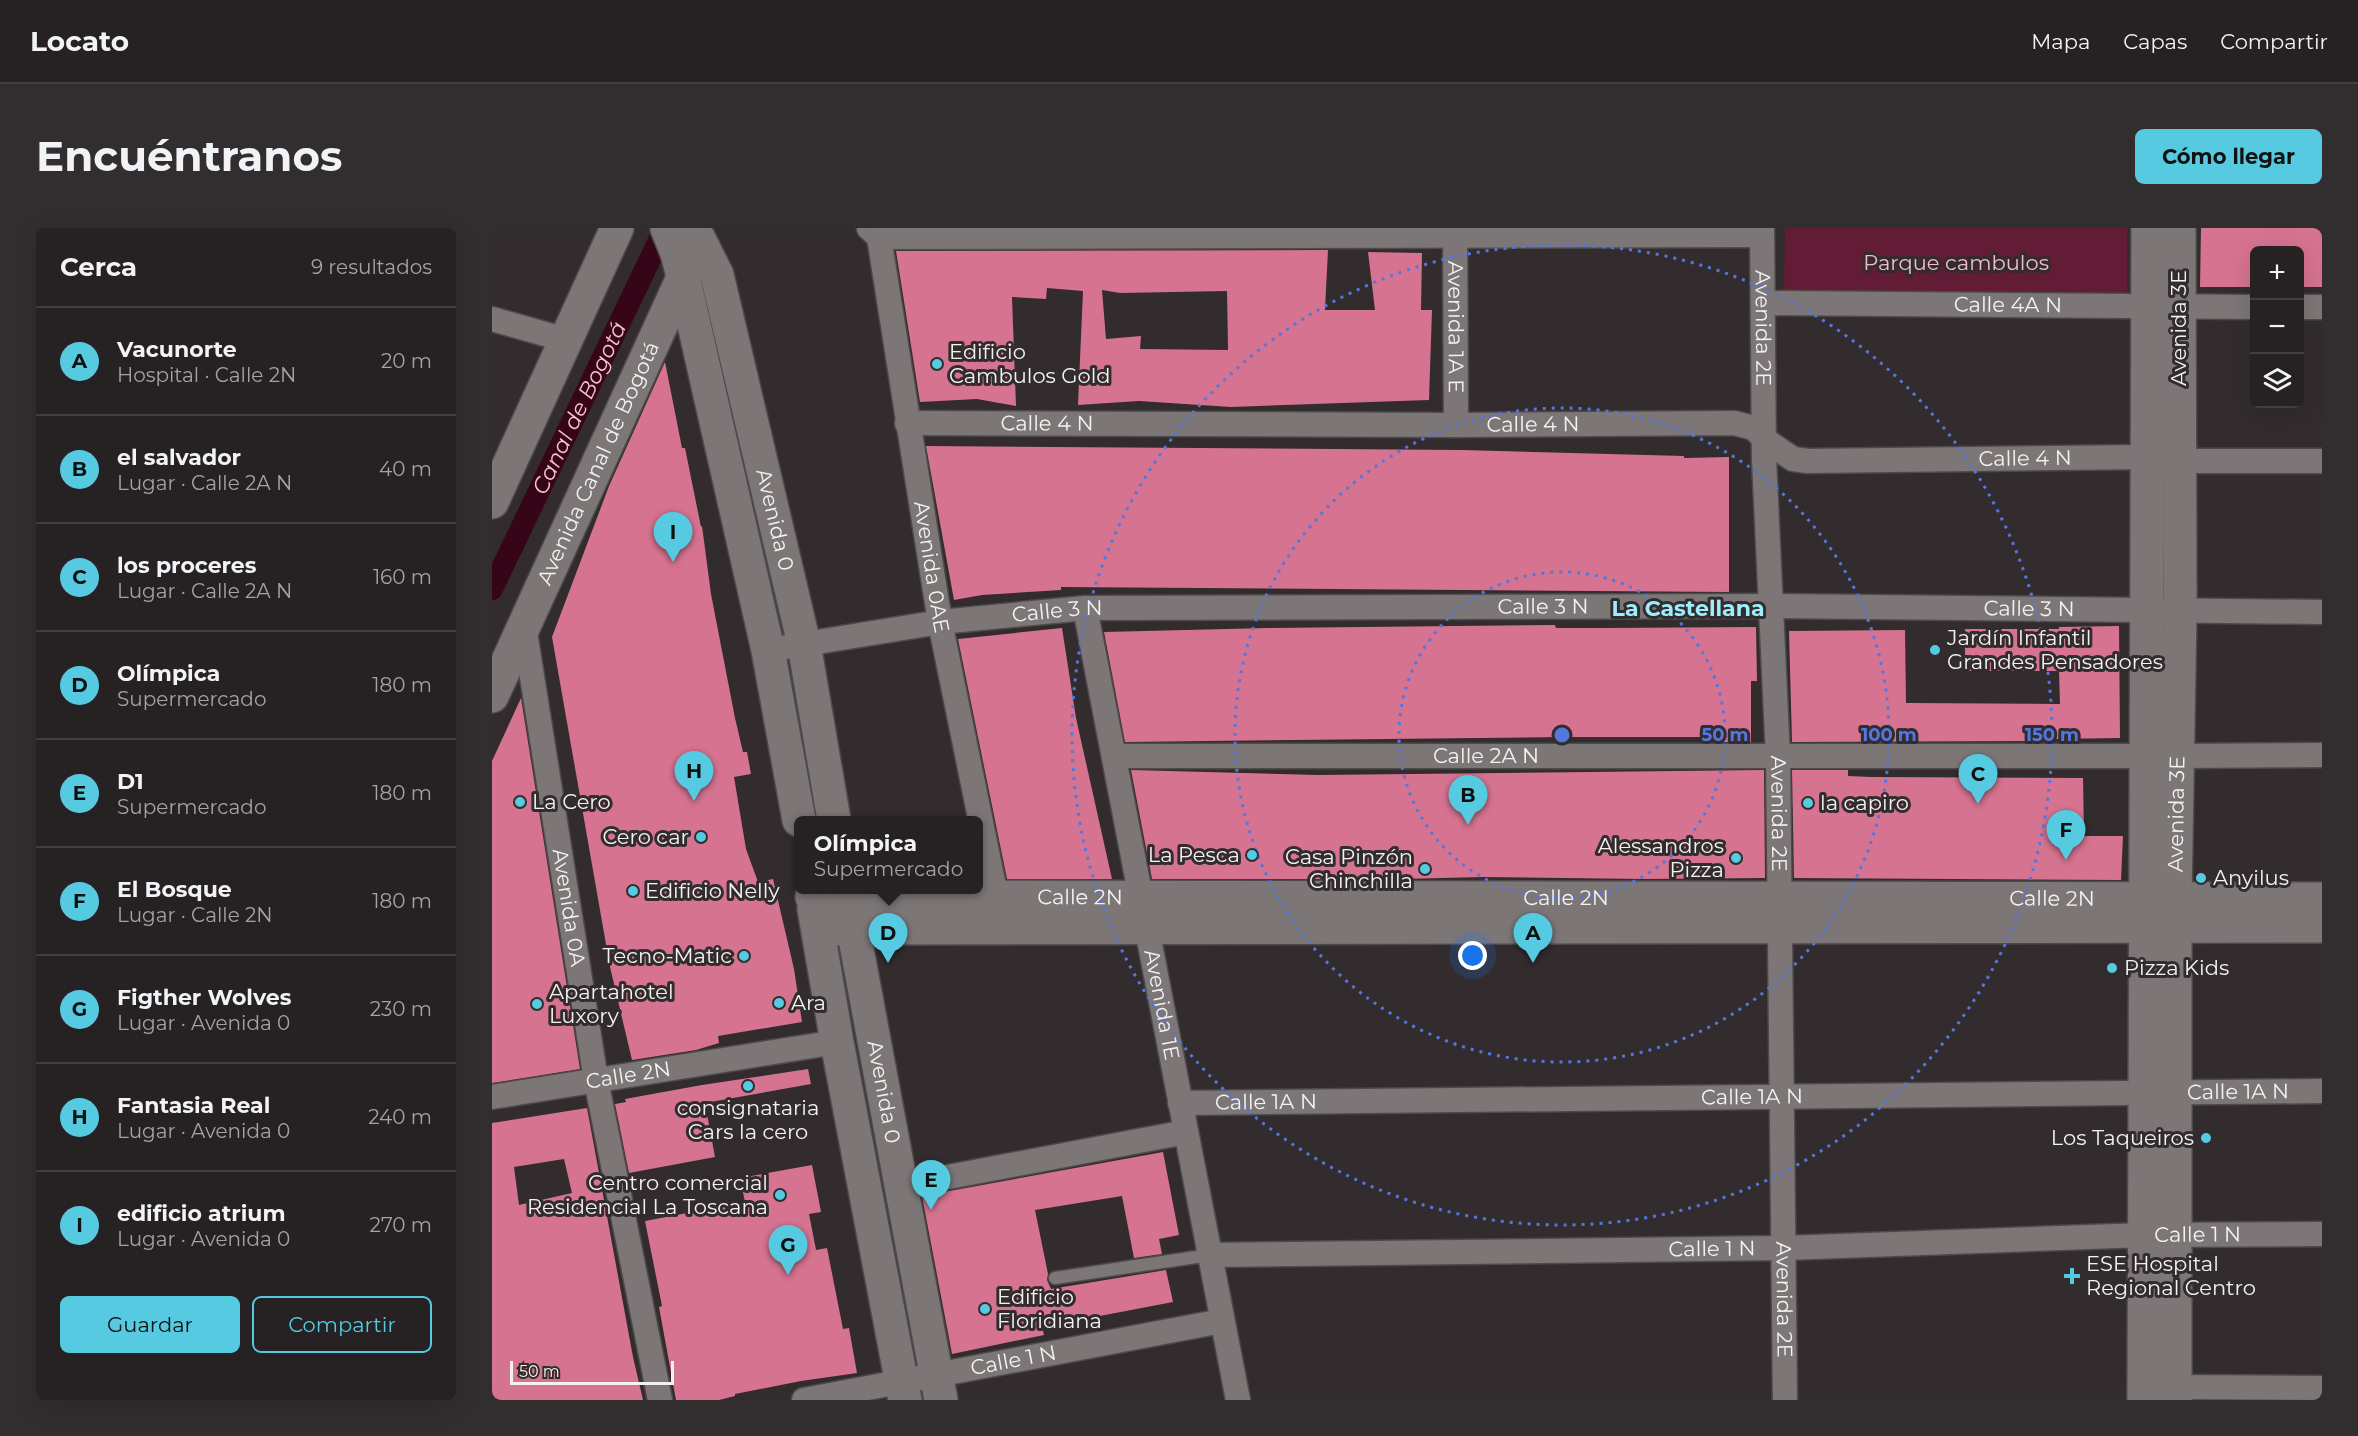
<!DOCTYPE html>
<html lang="es">
<meta charset="utf-8">
<style>
:root{--surface:#262122;--page:#322e2f;--text:#f1f3f6;--muted:#a4a3a5;--line:#423e40;--accent:#55cae0}
body{margin:0;font-family:Montserrat,sans-serif;background:var(--page);color:var(--text)}
.controls{position:absolute;right:18px;top:18px;display:grid;overflow:hidden;border-radius:9px;box-shadow:0 6px 24px #0002}
.controls button{width:54px;height:54px;display:grid;place-items:center;padding:0;border:0;border-bottom:2px solid var(--line);background:var(--surface);color:var(--text);font:30px sans-serif}
.scale{position:absolute;left:18px;bottom:15px;width:164px;box-sizing:border-box;padding-left:6px;border:3px solid #f4f1f1;border-top:0;font-size:16px;line-height:21px;white-space:nowrap;color:#f4f1f1;-webkit-text-stroke:4px #322c2e;paint-order:stroke}
.you{position:absolute;left:981px;top:728px;width:21px;height:21px;margin:-15px;border:4px solid #fff;border-radius:50%;background:#1a73e8;box-shadow:0 0 0 9px #1a73e833}
.badge{display:grid;place-items:center;width:39px;height:39px;border-radius:50%;background:var(--accent);color:#111;font-size:20px;font-weight:700}
.pin{position:absolute;translate:-50% -50px;filter:drop-shadow(0 2px 3px #0008)}
.pin::after{content:'';position:absolute;top:32px;width:21px;height:18px;background:inherit;clip-path:polygon(0 0,100% 0,50% 100%)}
.popup{position:absolute;left:302px;top:588px;width:189px;height:78px;box-sizing:border-box;display:grid;place-content:center;border-radius:9px;background:var(--surface);filter:drop-shadow(0 2px 4px #0005);font-size:20px;white-space:nowrap;color:var(--muted)}
.popup b{font-size:22px;color:var(--text)}
.popup::after{content:'';position:absolute;left:50%;top:100%;margin-left:-12px;border:12px solid transparent;border-top-color:var(--surface)}
.list{margin:0;padding:0;list-style:none}
h2{display:flex;justify-content:space-between;align-items:center;height:78px;margin:0;padding:0 24px;font-size:26px}
h2 small{font-size:20px;font-weight:400;color:var(--muted)}
.list li{display:grid;grid-template-columns:39px 1fr auto;gap:18px;align-items:center;box-sizing:border-box;height:108px;padding:0 24px;border-top:2px solid var(--line)}
.list b{display:block;font-size:22px;white-space:nowrap}
.list p{margin:0;font-size:20px;white-space:nowrap;color:var(--muted)}
.list em{font-size:20px;font-style:normal;color:var(--muted)}
.actions{display:flex;gap:12px;padding:18px 24px}
.actions a{flex:1;padding:14px 0;border:2px solid var(--accent);border-radius:9px;text-align:center;font-size:21px;color:var(--accent)}
.actions .main{background:var(--accent);color:#111}
.icon{flex:none;width:33px;height:33px;fill:none;stroke:currentColor;stroke-width:2;stroke-linecap:round;stroke-linejoin:round}
.map{position:relative;flex:none;width:1830px;height:1172px;overflow:hidden;border-radius:9px}
header{display:flex;align-items:center;gap:36px;box-sizing:border-box;height:84px;padding:0 30px;background:var(--surface);border-bottom:2px solid var(--line)}
header strong{font-size:28px}
nav{display:flex;gap:33px;margin-inline-start:auto;font-size:21px}
.intro{display:flex;align-items:center;justify-content:space-between;box-sizing:border-box;height:144px;padding:0 36px}
h1{margin:0;font-size:42px}
.button{padding:15px 27px;border-radius:9px;background:var(--accent);color:#111;font-size:21px;font-weight:700}
main{display:flex;gap:36px;padding:0 36px}
aside{flex:1;background:var(--surface);border-radius:9px;box-shadow:0 6px 24px #0002}
.map>svg:first-child{display:block}
.green{fill:#631c35}
.lines{fill:none;stroke-linecap:round;stroke-linejoin:round}
.canal{stroke:#360618;stroke-width:22}
.building{fill:#d67390;fill-rule:evenodd}
.lane-casing{stroke:#4e4a4b;stroke-width:15}
.street-casing{stroke:#4e4a4b;stroke-width:27}
.secondary-casing{stroke:#4e4a4b;stroke-width:36}
.lane{stroke:#7c7677;stroke-width:12}
.street{stroke:#7c7677;stroke-width:24}
.secondary{stroke:#7c7677;stroke-width:33}
.ring{fill:none;stroke:#5377de;stroke-width:3;stroke-dasharray:3 6}
.poi-dot{fill:#55cae0;stroke:#322c2e;stroke-width:2}
.labels{text-anchor:middle;stroke-width:6;stroke-linejoin:round;paint-order:stroke}
.park-label{font-size:21px;fill:#f2bdca;stroke:#322c2e}
.street-label{font-size:21px;fill:#f4f1f1;stroke:#322c2e}
.poi-label{font-size:21px;fill:#f4f1f1;stroke:#322c2e;text-anchor:start}
.water-label{font-size:22px;font-style:italic;fill:#f8c2cf;stroke:#322c2e}
.neighbourhood-label{font-size:22px;font-weight:bold;fill:#9eedfd;stroke:#322c2e}
.centre{fill:#5377de;stroke:#322c2e;stroke-width:3}
.ring-label{font-size:18px;text-anchor:middle;font-weight:bold;fill:#5377de;stroke:#322c2e;stroke-width:6;stroke-linejoin:round;paint-order:stroke}
</style>
<header>
<strong>Locato</strong>
<nav><a>Mapa</a><a>Capas</a><a>Compartir</a></nav>
</header>
<div class="intro"><h1>Encuéntranos</h1><a class="button">Cómo llegar</a></div>
<main>
<aside>
<h2>Cerca<small>9 resultados</small></h2>
<ul class="list">
<li><span class="badge">A</span><div><b>Vacunorte</b><p>Hospital · Calle 2N</p></div><em>20 m</em></li>
<li><span class="badge">B</span><div><b>el salvador</b><p>Lugar · Calle 2A N</p></div><em>40 m</em></li>
<li><span class="badge">C</span><div><b>los proceres</b><p>Lugar · Calle 2A N</p></div><em>160 m</em></li>
<li><span class="badge">D</span><div><b>Olímpica</b><p>Supermercado</p></div><em>180 m</em></li>
<li><span class="badge">E</span><div><b>D1</b><p>Supermercado</p></div><em>180 m</em></li>
<li><span class="badge">F</span><div><b>El Bosque</b><p>Lugar · Calle 2N</p></div><em>180 m</em></li>
<li><span class="badge">G</span><div><b>Figther Wolves</b><p>Lugar · Avenida 0</p></div><em>230 m</em></li>
<li><span class="badge">H</span><div><b>Fantasia Real</b><p>Lugar · Avenida 0</p></div><em>240 m</em></li>
<li><span class="badge">I</span><div><b>edificio atrium</b><p>Lugar · Avenida 0</p></div><em>270 m</em></li>
</ul>
<div class="actions"><a class="main">Guardar</a><a>Compartir</a></div>
</aside>
<div class="map">
<svg width="1830" height="1172" viewBox="0 0 1830 1172">
<rect width="100%" height="100%" fill="#322c2e"/>
<polygon class="green" points="1293,0 1635,0 1635,70 1292,69"/>
<g class="lines">
<path class="canal" id="s1" d="M0 361 173 0"/>
</g>
<g class="building">
<polygon points="1709,0 1830,0 1830,59 1808,59 1808,22 1762,22 1762,59 1708,59"/>
<path d="M836 22 833 82H883L876 24 930 25 929 82H940L937 172 739 179 647 173 586 177 591 63 555 60 554 71 520 69 524 178 485 171 428 174 404 23ZM610 62 628 65 735 63 736 122 648 121 649 108 614 111Z"/>
<polygon points="173,134 190,220 193,220 209,299 210,298 219,366 243,490 251,524 255,524 259,546 242,549 254,621 266,654 281,651 302,741 310,794 226,808 227,815 204,822 140,832 118,739 60,409 117,258"/>
<polygon points="434,218 970,222 1192,228 1192,230 1237,229 1237,364 569,359 569,362 490,367 462,372"/>
<polygon points="1063,397 1064,400 1113,400 1264,399 1265,453 1259,453 1259,514 1221,514 1221,510 1213,509 1068,509 633,514 612,404 776,400"/>
<polygon points="1627,398 1628,510 1563,511 1563,513 1300,514 1297,403 1413,402 1414,475 1568,476 1567,443 1473,443 1473,401 1567,401 1567,399"/>
<polygon points="570,400 584,490 620,651 515,651 466,411"/>
<polygon points="29,470 88,841 0,855 0,533"/>
<polygon points="639,542 826,547 1272,542 1273,650 1151,651 991,649 909,651 660,651"/>
<polygon points="1300,542 1356,542 1356,548 1379,549 1591,550 1592,608 1631,608 1629,652 1302,650"/>
<polygon points="316,841 319,856 213,875 223,929 137,945 123,876 134,874 133,871 210,857"/>
<path d="M95 880 141 1129 151 1172H0V895ZM72 931 80 965 27 977 22 939Z"/>
<polygon points="671,924 687,1007 667,1011 670,1026 642,1030 630,968 543,982 556,1046 555,1052 559,1061 674,1042 681,1074 550,1099 552,1107 460,1126 430,968"/>
<polygon points="320,937 329,984 317,986 324,1022 335,1020 351,1101 357,1100 365,1145 309,1153 243,1166 243,1168 227,1172 184,1172 167,1079 170,1078 153,993 253,974 248,950"/>
</g>
<g class="lines">
<g class="lane-casing">
<polyline id="lane" points="563,1050 718,1027"/>
</g>
<g class="street-casing">
<g id="street">
<polyline points="377,0 387,9 1270,7"/>
<path id="s2" d="M963 0 964 197"/>
<path id="s3" d="M1270 0 1272 231 1286 529 1293 1172"/>
<path id="s4" d="M387 9 448 394 504 668"/>
<path id="s5" d="M1272 75 1762 79"/>
<polyline points="1808,79 1830,79"/>
<polyline points="0,91 74,112"/>
<path id="s6" d="M415 195 964 197 1242 195 1262 200 1273 212 1301 231 1316 233 1655 229"/>
<polyline points="1687,233 1830,233"/>
<path id="s7" d="M593 380 746 1172"/>
<path id="s8" d="M32 398 104 852 168 1172"/>
<path id="s9" d="M276 422 448 394 593 380 1278 378 1830 384"/>
<path id="s10" d="M622 528H1654"/>
<polyline points="1685,528 1830,527"/>
<path id="s11" d="M0 869 345 814"/>
<path id="s12" d="M688 875 1830 863"/>
<polyline points="409,958 694,904"/>
<path id="s13" d="M718 1027 1292 1020 1653 1007 1830 1006"/>
<polyline points="1683,1159 1830,1160"/>
<path id="s14" d="M312 1172 730 1093"/>
</g>
</g>
<g class="secondary-casing">
<g id="secondary">
<polyline points="175,0 185,25 191,48 276,422 307,592"/>
<path id="s15" d="M198 0 207 11 225 47 312 416 342 592"/>
<polyline points="0,274 125,0"/>
<path id="s16" d="M0 468 194 43"/>
<path id="s17" d="M320 669 1830 671"/>
<path id="s18" d="M357 678 449 1172"/>
<polyline points="322,681 345,814 413,1172"/>
<polyline points="326,702 361,700 1830,698"/>
<polyline points="1652,1172 1656,0"/>
<path id="s19" d="M1683 1172V671L1688 383 1687 0"/>
</g>
</g>
<use href="#lane" class="lane"/>
<use href="#street" class="street"/>
<use href="#secondary" class="secondary"/>
</g>
<g class="ring">
<circle cx="1070" cy="507" r="163"/>
<circle cx="1070" cy="507" r="327"/>
<circle cx="1070" cy="507" r="490"/>
</g>
<g class="poi-dot">
<circle cx="445" cy="136" r="6"/>
<circle cx="1443" cy="422" r="6"/>
<circle cx="28" cy="574" r="6"/>
<circle cx="1316" cy="575" r="6"/>
<circle cx="209" cy="609" r="6"/>
<circle cx="760" cy="627" r="6"/>
<circle cx="1244" cy="630" r="6"/>
<circle cx="933" cy="641" r="6"/>
<circle cx="1709" cy="650" r="6"/>
<circle cx="141" cy="663" r="6"/>
<circle cx="252" cy="728" r="6"/>
<circle cx="1620" cy="740" r="6"/>
<circle cx="287" cy="775" r="6"/>
<circle cx="45" cy="776" r="6"/>
<circle cx="256" cy="858" r="6"/>
<circle cx="1714" cy="910" r="6"/>
<circle cx="288" cy="967" r="6"/>
<path d="M1577 1039h6v6h6v6h-6v6h-6v-6h-6v-6h6z"/>
<circle cx="493" cy="1081" r="6"/>
</g>
<g class="labels">
<g class="park-label">
<text x="1464" y="42">Parque cambulos</text>
</g>
<g class="street-label">
<text dy="7" stroke="none"><textPath href="#s5" startOffset="244">Calle 4A N</textPath></text>
<text dy="7" stroke="none"><textPath href="#s2" startOffset="99">Avenida 1A E</textPath></text>
<text dy="7" stroke="none"><textPath href="#s3" startOffset="100">Avenida 2E</textPath></text>
<text transform="translate(1687 100) rotate(-90)" y="7">Avenida 3E</text>
<text dy="7" stroke="none"><textPath href="#s6" startOffset="140">Calle 4 N</textPath></text>
<text dy="7" stroke="none"><textPath href="#s6" startOffset="626">Calle 4 N</textPath></text>
<text dy="7" stroke="none"><textPath href="#s6" startOffset="1130">Calle 4 N</textPath></text>
<text dy="7" stroke="none"><textPath href="#s16" startOffset="256">Avenida Canal de Bogotá</textPath></text>
<text dy="7" stroke="none"><textPath href="#s15" startOffset="306">Avenida 0</textPath></text>
<text dy="7" stroke="none"><textPath href="#s4" startOffset="334">Avenida 0AE</textPath></text>
<text dy="7" stroke="none"><textPath href="#s9" startOffset="778">Calle 3 N</textPath></text>
<text dy="7" stroke="none"><textPath href="#s9" startOffset="1264">Calle 3 N</textPath></text>
<text dy="7" stroke="none"><textPath href="#s9" startOffset="292">Calle 3 N</textPath></text>
<text dy="7" stroke="none"><textPath href="#s10" startOffset="372">Calle 2A N</textPath></text>
<text dy="7" stroke="none"><textPath href="#s3" startOffset="586">Avenida 2E</textPath></text>
<text dy="7" stroke="none"><textPath href="#s19" startOffset="586">Avenida 3E</textPath></text>
<text dy="7" stroke="none"><textPath href="#s17" startOffset="268">Calle 2N</textPath></text>
<text dy="7" stroke="none"><textPath href="#s17" startOffset="754">Calle 2N</textPath></text>
<text dy="7" stroke="none"><textPath href="#s17" startOffset="1240">Calle 2N</textPath></text>
<text dy="7" stroke="none"><textPath href="#s8" startOffset="285">Avenida 0A</textPath></text>
<text dy="7" stroke="none"><textPath href="#s7" startOffset="404">Avenida 1E</textPath></text>
<text dy="7" stroke="none"><textPath href="#s11" startOffset="138">Calle 2N</textPath></text>
<text dy="7" stroke="none"><textPath href="#s18" startOffset="189">Avenida 0</textPath></text>
<text dy="7" stroke="none"><textPath href="#s12" startOffset="1058">Calle 1A N</textPath></text>
<text dy="7" stroke="none"><textPath href="#s12" startOffset="572">Calle 1A N</textPath></text>
<text dy="7" stroke="none"><textPath href="#s12" startOffset="86">Calle 1A N</textPath></text>
<text dy="7" stroke="none"><textPath href="#s13" startOffset="988">Calle 1 N</textPath></text>
<text dy="7" stroke="none"><textPath href="#s13" startOffset="502">Calle 1 N</textPath></text>
<text dy="7" stroke="none"><textPath href="#s3" startOffset="1072">Avenida 2E</textPath></text>
<text dy="7" stroke="none"><textPath href="#s14" startOffset="213">Calle 1 N</textPath></text>
</g>
<g class="poi-label">
<text x="457" y="131">Edificio<tspan x="457" dy="24">Cambulos Gold</tspan></text>
<text x="1455" y="417">Jardín Infantil<tspan x="1455" dy="24">Grandes Pensadores</tspan></text>
<text x="40" y="581">La Cero</text>
<text x="1328" y="582">la capiro</text>
<text x="197" y="616" text-anchor="end">Cero car</text>
<text x="1232" y="625" text-anchor="end">Alessandros<tspan x="1232" dy="24">Pizza</tspan></text>
<text x="748" y="634" text-anchor="end">La Pesca</text>
<text x="921" y="636" text-anchor="end">Casa Pinzón<tspan x="921" dy="24">Chinchilla</tspan></text>
<text x="1721" y="657">Anyilus</text>
<text x="153" y="670">Edificio Nelly</text>
<text x="240" y="735" text-anchor="end">Tecno-Matic</text>
<text x="1632" y="747">Pizza Kids</text>
<text x="57" y="771">Apartahotel<tspan x="57" dy="24">Luxory</tspan></text>
<text x="299" y="782">Ara</text>
<text x="256" y="887" text-anchor="middle">consignataria<tspan x="256" dy="24">Cars la cero</tspan></text>
<text x="1702" y="917" text-anchor="end">Los Taqueiros</text>
<text x="276" y="962" text-anchor="end">Centro comercial<tspan x="276" dy="24">Residencial La Toscana</tspan></text>
<text x="1594" y="1043">ESE Hospital<tspan x="1594" dy="24">Regional Centro</tspan></text>
<text x="505" y="1076">Edificio<tspan x="505" dy="24">Floridiana</tspan></text>
</g>
<g class="water-label">
<text dy="8" stroke="none"><textPath href="#s1" startOffset="201">Canal de Bogotá</textPath></text>
</g>
<g class="neighbourhood-label">
<text x="1196" y="388">La Castellana</text>
</g>
</g>
<circle cx="1070" cy="507" r="9" class="centre"/>
<g class="ring-label">
<text x="1233" y="513">50 m</text>
<text x="1397" y="513">100 m</text>
<text x="1560" y="513">150 m</text>
</g>
</svg>
<div class="controls">
<button>+</button>
<button>−</button>
<button><svg class="icon" aria-label="layers" viewBox="0 0 24 24"><path d="M12 4l9 5-9 5-9-5zM3 14l9 5 9-5"/></svg></button>
</div>
<div class="scale">50 m</div>
<div class="you"></div>
<div class="pin badge" style="left:1041px;top:735px">A</div>
<div class="pin badge" style="left:976px;top:597px">B</div>
<div class="pin badge" style="left:1486px;top:576px">C</div>
<div class="pin badge" style="left:396px;top:735px">D</div>
<div class="popup"><b>Olímpica</b>Supermercado</div>
<div class="pin badge" style="left:439px;top:982px">E</div>
<div class="pin badge" style="left:1574px;top:632px">F</div>
<div class="pin badge" style="left:296px;top:1047px">G</div>
<div class="pin badge" style="left:202px;top:573px">H</div>
<div class="pin badge" style="left:181px;top:334px">I</div>
</div>
</main>
